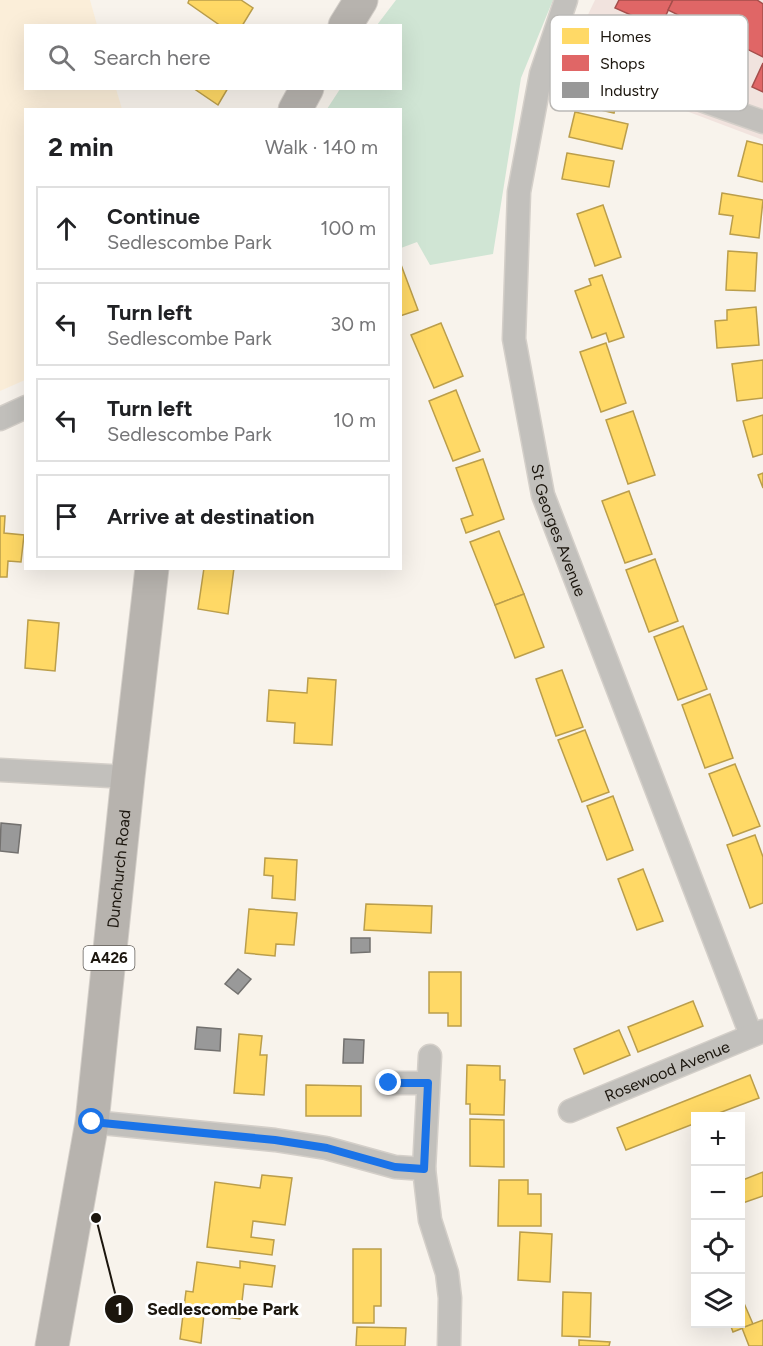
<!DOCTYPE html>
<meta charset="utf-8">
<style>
:root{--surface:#fff;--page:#f2f2f2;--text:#202124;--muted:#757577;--line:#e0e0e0}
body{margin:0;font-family:Figtree,sans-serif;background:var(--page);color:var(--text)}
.controls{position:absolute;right:18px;bottom:18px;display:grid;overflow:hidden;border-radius:0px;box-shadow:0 6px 24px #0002}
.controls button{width:54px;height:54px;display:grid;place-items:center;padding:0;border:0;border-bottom:2px solid var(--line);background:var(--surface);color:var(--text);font:30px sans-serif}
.stop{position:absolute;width:18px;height:18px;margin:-14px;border:4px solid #1a73e8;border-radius:50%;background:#fff}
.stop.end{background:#1a73e8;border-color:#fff;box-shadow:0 2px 6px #0008}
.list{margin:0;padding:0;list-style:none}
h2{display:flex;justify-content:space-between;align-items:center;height:78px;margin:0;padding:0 24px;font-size:26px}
h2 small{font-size:20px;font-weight:400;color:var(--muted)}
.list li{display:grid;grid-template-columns:39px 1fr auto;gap:18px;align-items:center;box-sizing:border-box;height:84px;margin:0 12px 12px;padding:0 12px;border:2px solid var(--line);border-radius:0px}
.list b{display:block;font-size:22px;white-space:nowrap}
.list p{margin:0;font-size:20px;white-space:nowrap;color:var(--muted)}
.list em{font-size:20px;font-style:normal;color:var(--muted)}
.icon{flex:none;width:33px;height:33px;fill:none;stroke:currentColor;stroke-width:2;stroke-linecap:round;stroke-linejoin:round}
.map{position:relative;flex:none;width:763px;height:1346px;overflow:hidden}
.search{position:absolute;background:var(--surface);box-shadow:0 6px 24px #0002;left:24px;top:24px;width:378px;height:66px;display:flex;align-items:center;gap:15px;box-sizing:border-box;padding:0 21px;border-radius:0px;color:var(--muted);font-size:22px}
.panel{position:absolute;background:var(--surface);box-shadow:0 6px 24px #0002;left:24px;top:108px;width:378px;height:462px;border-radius:0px}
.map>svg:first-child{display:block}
.commercial{fill:#f1e3de}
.built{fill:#fbeed9}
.green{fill:#d0e5d4}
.homes{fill:#ffd966;stroke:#bb9e4b;stroke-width:1.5}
.shops{fill:#e06666;stroke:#a54e4b;stroke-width:1.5}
.industry{fill:#999;stroke:#73716f;stroke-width:1.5}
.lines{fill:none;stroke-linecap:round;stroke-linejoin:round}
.minor-casing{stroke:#d4cfc9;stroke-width:25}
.highway-casing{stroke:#d4cfc9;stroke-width:35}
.minor{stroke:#c2c0bc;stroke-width:22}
.highway{stroke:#b7b3ae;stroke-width:33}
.route{stroke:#1a73e8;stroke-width:8}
.labels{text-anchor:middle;stroke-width:6;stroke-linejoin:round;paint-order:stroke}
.shield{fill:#fff;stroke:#5f5b56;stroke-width:1.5}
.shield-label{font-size:15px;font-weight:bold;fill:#1b150d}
.street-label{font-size:16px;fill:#1b150d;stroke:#fff}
.key{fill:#fff;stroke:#bbb9b6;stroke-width:1.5}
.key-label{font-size:16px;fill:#1b150d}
.leader{fill:none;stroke:#1b150d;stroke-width:2}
.callout-dot{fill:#1b150d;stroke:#fff;stroke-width:2}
.mark-label{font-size:18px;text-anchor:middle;font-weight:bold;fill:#fff}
.callout-label{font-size:18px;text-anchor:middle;font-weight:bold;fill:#1b150d;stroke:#fff;stroke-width:6;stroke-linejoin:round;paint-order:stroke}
</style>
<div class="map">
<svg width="763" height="1346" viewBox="0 0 763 1346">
<rect width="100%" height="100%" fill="#f8f3ec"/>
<polygon class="commercial" points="595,0 763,0 763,140 636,92 653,43 585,21"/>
<polygon class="built" points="0,0 90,0 97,25 26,26 26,88 116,89 122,109 26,110 25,380 0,391"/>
<polygon class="green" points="396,0 553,0 521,78 493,254 430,265 417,242 401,248 400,110 327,109 340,89 400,88 400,26 377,25"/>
<g class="homes">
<polygon points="189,0 241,0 253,8 242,26 221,26 188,3"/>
<polygon points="587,70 623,78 614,113 579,105"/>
<polygon points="193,88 228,88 218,105"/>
<polygon points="575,112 628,124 622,149 569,137"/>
<polygon points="747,141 763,145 763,182 738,176"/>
<polygon points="567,153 614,161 609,187 562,179"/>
<polygon points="722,193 763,200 759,238 730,234 733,216 719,214"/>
<polygon points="603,205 621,257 595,266 577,214"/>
<polygon points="728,251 757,253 755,291 726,290"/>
<polygon points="400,262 418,310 400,316"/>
<polygon points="602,275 624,337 609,342 606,333 592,338 575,291 591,285 589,279"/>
<polygon points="756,307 759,345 717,348 715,321 727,320 727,310"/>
<polygon points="441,323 463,376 434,388 411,335"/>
<polygon points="606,343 626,403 601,412 580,352"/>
<polygon points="763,360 763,398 737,401 732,364"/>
<polygon points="456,390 480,451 453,461 429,401"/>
<polygon points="633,411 655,475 628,484 606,420"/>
<polygon points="763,415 763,454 753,457 743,421"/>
<polygon points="483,459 504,519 466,533 461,519 473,515 456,468"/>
<polygon points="763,473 763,488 758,475"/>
<polygon points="629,491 652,554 625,563 602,501"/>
<polygon points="0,516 5,516 4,533 24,535 21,562 8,561 7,577 0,577"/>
<polygon points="499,531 524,594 495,605 470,542"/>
<polygon points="655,559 678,621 649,632 626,570"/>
<polygon points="204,568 234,568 228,614 198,609"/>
<polygon points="524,594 544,647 515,658 495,605"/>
<polygon points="28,620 59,623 55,671 25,668"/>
<polygon points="683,626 707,689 678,700 654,637"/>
<polygon points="562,670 583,727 556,736 536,679"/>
<polygon points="308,678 336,680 332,745 294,743 295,723 267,721 269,690 307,693"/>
<polygon points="710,694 733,758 705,768 682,705"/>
<polygon points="585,730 609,792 582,802 558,740"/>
<polygon points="735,764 760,826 733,836 709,774"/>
<polygon points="613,796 633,850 607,860 587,806"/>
<polygon points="755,835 763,857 763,903 750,908 727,845"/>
<polygon points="265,858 297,860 295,900 272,898 273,876 264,875"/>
<polygon points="643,869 663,921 637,930 618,879"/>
<polygon points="366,904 432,906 431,933 364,930"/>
<polygon points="249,909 297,913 294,945 276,944 275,956 245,953"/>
<polygon points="429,972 461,972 461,1026 448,1026 448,1013 429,1013"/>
<polygon points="693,1001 703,1026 638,1052 628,1027"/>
<polygon points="619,1030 630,1055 584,1074 574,1049"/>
<polygon points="239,1034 262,1036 260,1055 267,1055 264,1095 234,1093"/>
<polygon points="467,1065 500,1066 500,1080 505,1080 504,1115 470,1114 470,1104 466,1104"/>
<polygon points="750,1075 759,1098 711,1116 696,1116 696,1123 626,1150 617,1128"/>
<polygon points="306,1085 361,1086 361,1116 306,1116"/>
<polygon points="470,1119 504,1120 504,1167 470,1166"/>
<polygon points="763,1172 763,1196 740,1204 740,1181"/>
<polygon points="262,1175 292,1178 285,1225 253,1221 251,1237 274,1240 272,1255 207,1247 215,1182 260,1188"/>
<polygon points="499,1180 528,1180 528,1194 541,1194 541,1226 498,1226"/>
<polygon points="520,1232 552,1234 550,1282 518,1280"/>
<polygon points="353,1249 381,1249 381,1306 374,1306 374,1323 353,1323"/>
<polygon points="240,1261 275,1266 272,1287 244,1284 240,1319 204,1314 201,1343 180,1339 186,1291 193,1292 197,1262 240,1268"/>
<polygon points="563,1292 591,1293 590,1337 562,1336"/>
<polygon points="740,1294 753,1324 733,1332 730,1324 740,1324"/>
<polygon points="763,1320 763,1346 749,1346 742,1328"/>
<polygon points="357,1327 406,1328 405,1346 356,1346"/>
<polygon points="579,1340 610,1342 609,1346 579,1346"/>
</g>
<g class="shops">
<polygon points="619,0 673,0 660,28 615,8"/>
<polygon points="673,0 757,0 763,4 763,57 668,10"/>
<polygon points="763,63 763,92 752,87"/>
</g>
<g class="industry">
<polygon points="1,823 21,825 18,853 0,851"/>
<polygon points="351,938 370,938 370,952 351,953"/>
<polygon points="238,969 251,979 238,994 225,984"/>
<polygon points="197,1027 221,1029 220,1051 195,1049"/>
<polygon points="344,1039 364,1040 363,1063 343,1063"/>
</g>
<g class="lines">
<g class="minor-casing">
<g id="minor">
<path id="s1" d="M566 0 541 74 519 192 514 339 543 495 751 1035"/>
<polyline points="678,92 763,122"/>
<polyline points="0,419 26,407"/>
<polyline points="0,770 128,777"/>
<polyline points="389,1083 428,1083"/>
<path id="s2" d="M570 1111 763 1031"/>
<polyline points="92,1122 275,1140 326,1148 395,1167 424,1169 430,1220 447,1273 450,1298 449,1346"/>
<polyline points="424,1169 430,1056"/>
</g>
</g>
<g class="highway-casing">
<g id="highway">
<polyline points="345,26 361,0"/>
<polyline points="295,110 307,88"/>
<path id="s3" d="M52 1346 92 1122 128 777 152 568"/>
</g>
</g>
<use href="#minor" class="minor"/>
<use href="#highway" class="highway"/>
</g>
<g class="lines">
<polyline class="route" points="92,1122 275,1140 327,1148 395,1167 424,1169 428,1083 389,1083"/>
</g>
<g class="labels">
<rect class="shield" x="83.5" y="946" width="51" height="24" rx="4.5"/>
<g class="shield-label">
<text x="109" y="963">A426</text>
</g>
<g class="street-label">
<text dy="6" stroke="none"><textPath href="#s1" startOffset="542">St Georges Avenue</textPath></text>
<text dy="6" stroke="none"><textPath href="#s3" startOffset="482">Dunchurch Road</textPath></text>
<text dy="6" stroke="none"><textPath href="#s2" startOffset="105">Rosewood Avenue</textPath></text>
</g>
</g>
<rect x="550" y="15" width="198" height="96" rx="9" class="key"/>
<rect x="562" y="28" width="27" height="16" fill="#ffd966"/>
<rect x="562" y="55" width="27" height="16" fill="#e06666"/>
<rect x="562" y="82" width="27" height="16" fill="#999"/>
<g class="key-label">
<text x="600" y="42">Homes</text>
<text x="600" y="69">Shops</text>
<text x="600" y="96">Industry</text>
</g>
<path class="leader" d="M96 1218L119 1309"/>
<g class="callout-dot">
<circle cx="96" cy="1218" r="6"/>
<circle cx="119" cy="1309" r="15"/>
</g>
<g class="mark-label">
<text x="119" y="1315">1</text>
</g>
<g class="callout-label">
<text x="223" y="1315">Sedlescombe Park</text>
</g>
</svg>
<div class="controls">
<button>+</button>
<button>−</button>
<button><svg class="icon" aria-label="locate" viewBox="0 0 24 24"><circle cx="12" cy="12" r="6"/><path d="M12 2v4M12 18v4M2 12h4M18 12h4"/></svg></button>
<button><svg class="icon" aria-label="layers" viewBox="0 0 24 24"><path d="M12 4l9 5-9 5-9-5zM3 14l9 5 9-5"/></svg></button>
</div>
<div class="stop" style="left:92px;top:1122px"></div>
<div class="stop end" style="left:389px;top:1083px"></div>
<div class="search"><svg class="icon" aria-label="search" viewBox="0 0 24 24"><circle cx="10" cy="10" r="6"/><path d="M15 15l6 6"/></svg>Search here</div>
<section class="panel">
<h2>2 min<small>Walk · 140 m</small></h2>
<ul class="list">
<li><svg class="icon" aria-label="ahead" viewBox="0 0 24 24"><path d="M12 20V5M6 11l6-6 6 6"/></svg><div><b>Continue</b><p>Sedlescombe Park</p></div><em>100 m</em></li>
<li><svg class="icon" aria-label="left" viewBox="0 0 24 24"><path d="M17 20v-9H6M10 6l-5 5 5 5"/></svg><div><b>Turn left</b><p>Sedlescombe Park</p></div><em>30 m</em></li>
<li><svg class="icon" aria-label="left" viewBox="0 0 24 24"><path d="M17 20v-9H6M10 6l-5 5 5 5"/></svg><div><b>Turn left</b><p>Sedlescombe Park</p></div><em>10 m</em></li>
<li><svg class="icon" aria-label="arrive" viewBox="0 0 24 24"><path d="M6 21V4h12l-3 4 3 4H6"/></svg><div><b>Arrive at destination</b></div></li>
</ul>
</section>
</div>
